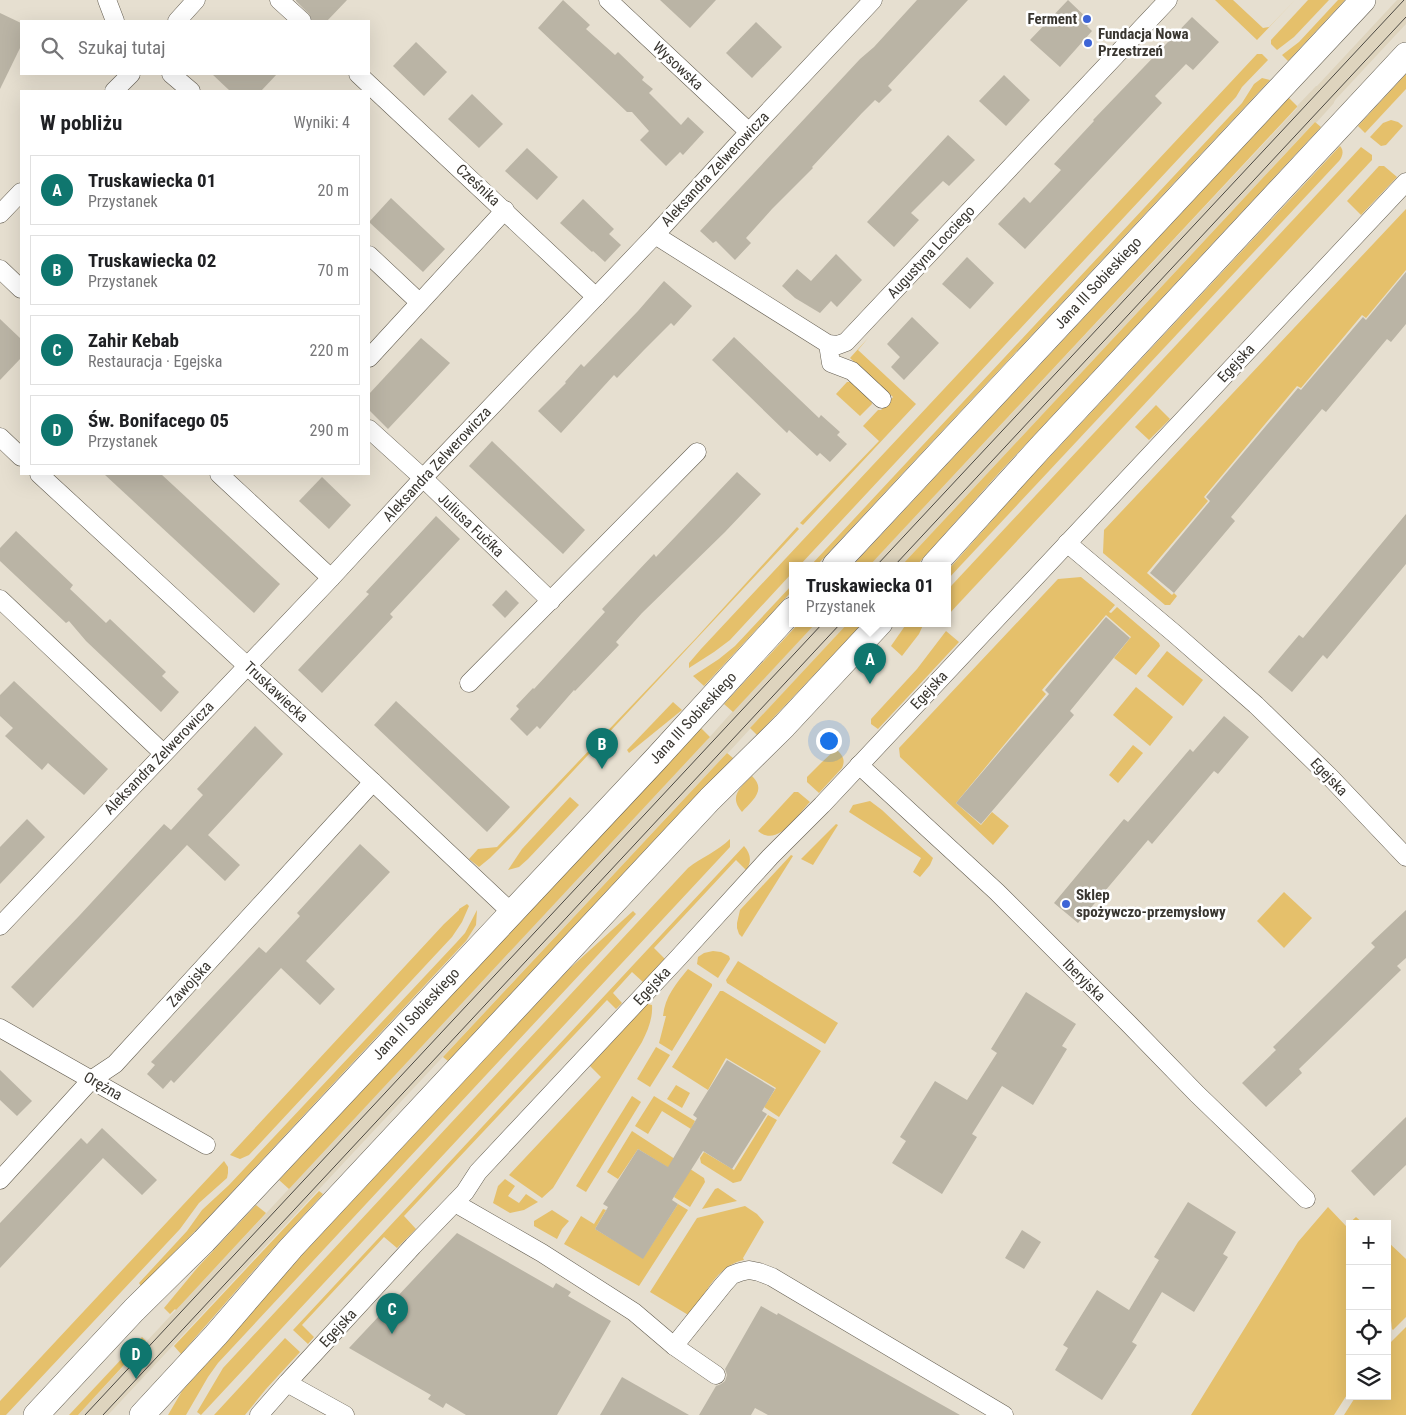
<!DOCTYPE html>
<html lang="pl">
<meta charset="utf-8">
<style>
:root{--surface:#fff;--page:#f2f2f2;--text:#202124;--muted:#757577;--line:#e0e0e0;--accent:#0f766e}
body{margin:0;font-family:"Roboto Condensed",sans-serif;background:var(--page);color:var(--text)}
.controls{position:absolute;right:15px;bottom:15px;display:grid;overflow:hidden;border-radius:0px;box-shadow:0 5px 20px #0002}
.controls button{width:45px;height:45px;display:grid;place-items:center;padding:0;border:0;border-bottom:1px solid var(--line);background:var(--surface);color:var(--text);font:25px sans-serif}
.you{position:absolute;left:828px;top:740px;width:18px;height:18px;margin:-12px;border:4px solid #fff;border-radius:50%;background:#1a73e8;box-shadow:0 0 0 8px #1a73e833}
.badge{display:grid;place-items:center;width:32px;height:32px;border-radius:50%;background:var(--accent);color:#fff;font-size:16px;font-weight:700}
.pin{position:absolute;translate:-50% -41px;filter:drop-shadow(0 1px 2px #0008)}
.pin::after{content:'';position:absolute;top:26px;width:18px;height:15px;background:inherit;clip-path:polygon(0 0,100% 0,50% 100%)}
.popup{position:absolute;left:789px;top:562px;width:162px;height:65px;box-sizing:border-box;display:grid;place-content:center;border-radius:0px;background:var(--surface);filter:drop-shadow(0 1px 4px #0005);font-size:16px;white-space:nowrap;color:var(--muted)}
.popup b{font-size:19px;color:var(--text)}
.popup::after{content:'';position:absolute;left:50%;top:100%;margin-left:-10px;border:10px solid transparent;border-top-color:var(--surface)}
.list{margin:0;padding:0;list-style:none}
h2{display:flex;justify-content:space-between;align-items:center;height:65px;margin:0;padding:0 20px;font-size:21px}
h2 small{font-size:16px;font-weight:400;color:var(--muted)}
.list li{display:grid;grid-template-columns:32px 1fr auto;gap:15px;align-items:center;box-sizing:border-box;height:70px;margin:0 10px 10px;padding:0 10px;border:1px solid var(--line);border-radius:0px}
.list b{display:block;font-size:19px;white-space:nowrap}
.list p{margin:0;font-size:16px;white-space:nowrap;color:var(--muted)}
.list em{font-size:16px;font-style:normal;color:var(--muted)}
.icon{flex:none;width:28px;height:28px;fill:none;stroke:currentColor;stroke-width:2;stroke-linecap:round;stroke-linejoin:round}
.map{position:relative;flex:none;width:1406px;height:1415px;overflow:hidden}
.search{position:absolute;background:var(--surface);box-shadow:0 5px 20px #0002;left:20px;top:20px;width:350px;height:55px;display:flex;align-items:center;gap:12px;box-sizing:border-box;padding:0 18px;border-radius:0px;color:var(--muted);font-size:19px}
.panel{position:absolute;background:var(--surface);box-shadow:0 5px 20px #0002;left:20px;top:90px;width:350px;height:385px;border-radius:0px}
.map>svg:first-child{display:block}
.built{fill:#ded4be}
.green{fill:#e5c06b}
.building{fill:#bab4a5}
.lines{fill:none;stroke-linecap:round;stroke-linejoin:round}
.minor-casing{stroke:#635d50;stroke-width:19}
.secondary-casing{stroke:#635d50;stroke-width:26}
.minor{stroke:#fff;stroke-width:18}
.secondary{stroke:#fff;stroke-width:25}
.tram{stroke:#4c4942;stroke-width:1}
.poi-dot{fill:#3e65d6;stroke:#fff;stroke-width:2}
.labels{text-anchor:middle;stroke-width:5;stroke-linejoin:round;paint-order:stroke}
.poi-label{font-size:15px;font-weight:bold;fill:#393630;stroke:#fff;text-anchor:start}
.street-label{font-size:15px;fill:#393630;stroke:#fff}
</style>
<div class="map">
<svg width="1406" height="1415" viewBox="0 0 1406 1415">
<rect width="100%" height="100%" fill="#e6dfd0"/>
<g class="built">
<polygon points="1397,0 1406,0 1406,24 1336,99 1334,102 1334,103 1316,123 1315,122 1312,125 902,565 870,565 1297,108 1297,106 1316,86 1317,86"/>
<polygon points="816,623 848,623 752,726 750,729 728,753 727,753 108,1415 78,1415 707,740 732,712"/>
</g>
<g class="green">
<polygon points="1215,0 1233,0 1263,28 1269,27 1295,0 1257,40"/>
<polygon points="1308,0 1329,0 1294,37 1277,50 1271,44 1271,40"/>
<polygon points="1338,0 1345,0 1288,61 1282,55 1299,42"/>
<polygon points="1257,54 1262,54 1268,60 1242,87 1236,97 800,565 792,565 792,573 730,640 714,652 689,668 689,663 701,649"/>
<polygon points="1406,74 1406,89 1365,133 1358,126"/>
<polygon points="1262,78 1270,80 817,565 811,565 1242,103 1254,84"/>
<polygon points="1289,98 1297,106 1297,107 870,565 853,565"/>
<polygon points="1391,120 1398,122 1403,126 1386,145 1381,146 1370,137 1383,123"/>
<polygon points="1315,122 1321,127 998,474 917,565 902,565"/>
<path d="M1340 146C1344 150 1343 156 1339 161L948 579V570L1029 479Z"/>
<polygon points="1361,147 1372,155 1372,160 948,615 948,591 952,585"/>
<polygon points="1379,166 1384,166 1397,177 1361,215 1347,201"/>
<polygon points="1406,209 1406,270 1366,318 1362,315 1301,388 1297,386 1204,497 1208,501 1147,573 1172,595 1174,593 1177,596 1170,605 1165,605 1103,553 1104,530"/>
<polygon points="869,337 858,350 916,404 803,525 800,523 879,441 863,426 878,410 881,410 893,397 850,358"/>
<polygon points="847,382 851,382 871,400 872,404 860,416 836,394"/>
<polygon points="1156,405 1170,419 1149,440 1135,427"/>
<polygon points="797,527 799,529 518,830 490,858 479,867 469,859 478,849 497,847 696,638"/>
<polygon points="1081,577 1115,605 1109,612 1111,613 1117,607 1159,643 1160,646 1136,675 1114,658 1131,637 1106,615 1042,690 1046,694 956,803 981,825 992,812 1009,826 993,845 900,757 899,748 1058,579"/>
<polygon points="792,585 792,591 704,686 693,676 719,659 735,646"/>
<polygon points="799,623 816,623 733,712 724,704"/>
<polygon points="848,623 863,623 757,735 750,728"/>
<polygon points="907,623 924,623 919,634 902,656 891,646"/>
<polygon points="946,631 959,642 878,729 871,724 871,719 917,669"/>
<polygon points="1167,651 1203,680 1183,706 1147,676"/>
<polygon points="1136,687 1173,717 1150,746 1113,715"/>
<polygon points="673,702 682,710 629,753 627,750"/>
<polygon points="701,728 710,737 707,740 289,1189 279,1180"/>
<polygon points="1133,745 1143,753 1118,783 1109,775"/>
<path d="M836 749C842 755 846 759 842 768L819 793 807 782V777L822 762Z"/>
<polygon points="727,753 733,758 687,805 448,1061 443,1057"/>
<path d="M752 776C767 790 752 801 742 812 728 796 741 787 752 776Z"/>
<path d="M794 792H798L810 802C797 815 778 848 758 831Z"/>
<polygon points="570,797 579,805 528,859 519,867 508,870 522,849"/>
<polygon points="870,801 882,810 933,858 930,865 920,877 913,872 921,858 849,812 853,805"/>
<polygon points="836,824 838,825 813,865 801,859"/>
<path d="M730 839V847L201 1415 197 1412 223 1368 688 868C702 857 718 851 730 839Z"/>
<path d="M744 846C751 854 752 862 746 870L736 860 654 948 665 959 643 982 632 972 613 993 622 1003 616 1009 607 1000 404 1216 416 1229 397 1248 384 1237 302 1325 314 1337 308 1344 293 1330Z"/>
<polygon points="791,855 793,856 742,937 739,934 737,928 737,923 740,910"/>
<polygon points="1284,892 1312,918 1284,948 1257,921"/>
<polygon points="467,904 469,906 462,922 452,937 249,1155 240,1159 230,1155 444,924 459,910 459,909"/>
<polygon points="477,910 476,925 466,941 205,1221 141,1286 139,1283 187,1231 202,1210 229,1185 456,943 465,933"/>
<polygon points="633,911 636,914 218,1363 208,1377 186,1415 168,1415 182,1391 224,1345 300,1257 568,970"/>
<polygon points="713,951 721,952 729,956 730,959 718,978 697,964 698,957 704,953"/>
<polygon points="738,961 838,1023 825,1044 727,983 726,980"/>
<path d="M688 969 712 984V986L672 1051 659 1043 666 1016H663C665 996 676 984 688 969Z"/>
<polygon points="720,991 723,991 821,1051 779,1117 764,1107 776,1088 726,1058 708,1090 672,1067"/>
<path d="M647 1004 652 1005C653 1018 648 1030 642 1042L553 1188 542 1198 509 1175 601 1077 590 1066Z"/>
<polygon points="656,1047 670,1055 650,1087 637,1079"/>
<polygon points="676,1085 690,1093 682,1108 667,1099"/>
<polygon points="632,1096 641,1102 586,1192 576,1186"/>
<polygon points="654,1096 695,1121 691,1129 662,1111 648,1134 635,1126"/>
<polygon points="768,1115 777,1120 741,1181 733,1183 701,1163 700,1158 704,1152 734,1170"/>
<polygon points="632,1131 704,1178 705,1182 690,1207 674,1197 685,1178 638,1149 618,1179 607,1172"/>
<polygon points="224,1161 228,1167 228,1173 227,1178 199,1203 180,1229 6,1415 0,1415 0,1401"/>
<polygon points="505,1179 515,1186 508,1196 519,1203 526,1194 538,1202 524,1210 510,1213 493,1203 498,1186"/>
<polygon points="718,1188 737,1201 702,1209 715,1189"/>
<polygon points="319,1191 323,1194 269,1253 181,1354 174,1346"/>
<polygon points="678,1204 688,1210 639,1286 564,1244 581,1216 594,1224 603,1209 606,1210 595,1229 643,1258"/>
<polygon points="256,1205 266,1213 176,1310 175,1309 170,1314 164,1308 198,1267"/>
<path d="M745 1206 757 1214 764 1222 743 1258 744 1260C717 1265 704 1296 690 1316L650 1292 697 1218Z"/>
<polygon points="1328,1207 1346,1226 1356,1217 1364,1224 1350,1224 1350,1390 1334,1415 1191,1415 1298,1242"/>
<polygon points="552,1210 569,1221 562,1229 557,1239 534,1226 534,1221"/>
<polygon points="1387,1241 1406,1259 1406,1317 1393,1330 1392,1329 1387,1286"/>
<polygon points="1406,1327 1406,1415 1344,1415 1356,1396 1387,1396 1387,1346"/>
<polygon points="142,1337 146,1341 78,1415 69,1415"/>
<polygon points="285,1338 300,1352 266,1389 245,1415 214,1415"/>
</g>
<g class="building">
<polygon points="296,0 347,0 327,21 312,21 309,14 296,1"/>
<polygon points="563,0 590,25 586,29 615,55 618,52 644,77 642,80 653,89 649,93 681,125 688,117 704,132 683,155 680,152 666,166 640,140 649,131 632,112 627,112 538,28"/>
<polygon points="660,0 716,0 690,28"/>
<polygon points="917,0 968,0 888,86 892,90 879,103 875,100 862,113 812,167 813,168 772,209 746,238 751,243 735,260 716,241 713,243 700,231 860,59 874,47"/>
<polygon points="1068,0 1091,22 1087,26 1092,31 1060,67 1030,40"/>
<polygon points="0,13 21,23 21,46 0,89"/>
<polygon points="1192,17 1219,42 1193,70 1186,64 1155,96 1162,103 1025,249 998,224 1024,197 1030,203 1061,170 1054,164 1094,121 1093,120"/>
<polygon points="756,22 782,47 752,78 726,53"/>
<polygon points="416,42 447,72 424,96 393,66"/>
<polygon points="212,74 277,74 261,91 230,91"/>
<polygon points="1004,75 1030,100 1006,126 979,101"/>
<polygon points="472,94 503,124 479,148 448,119"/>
<polygon points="948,135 975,160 949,186 943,181 911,213 919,220 894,247 867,222"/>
<polygon points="527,148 558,177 537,200 505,171"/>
<polygon points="391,198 445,249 423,272 369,222"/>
<polygon points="583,199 614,229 609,234 621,245 605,262 593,251 592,252 560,223"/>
<polygon points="836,254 862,280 837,307 831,301 820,313 795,298 782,286 797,269 811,281"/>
<polygon points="967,257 994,283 970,309 942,284"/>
<polygon points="1406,272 1406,324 1391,342 1387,339 1326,412 1322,409 1231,517 1235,521 1174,593 1150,573 1210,501 1206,497 1298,388 1301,390 1363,317 1366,320"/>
<polygon points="664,281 692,306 674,326 671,323 644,350 617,378 614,375 561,433 538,411 566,383 565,382 581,364 584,367 638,311"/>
<polygon points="912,317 939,343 904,380 891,367 900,357 887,344"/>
<polygon points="0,319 21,339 21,358 0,380"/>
<polygon points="734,337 819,418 821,415 840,432 837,435 847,444 830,462 820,453 817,456 789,430 787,433 712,360"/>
<polygon points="421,338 450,363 388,429 369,410 369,394"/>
<polygon points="492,441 585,530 563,554 469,466"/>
<polygon points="737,472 761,494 725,532 642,613 616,642 619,645 575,691 574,690 540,729 537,726 527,736 510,719 519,709 516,706 533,688 534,689 605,612 602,609 636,573 654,554 656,557"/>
<polygon points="104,474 161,474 280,584 254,613"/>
<polygon points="322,477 351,505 329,529 299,501"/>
<polygon points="1406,514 1406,564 1327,659 1323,655 1292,692 1268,672 1299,635 1303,638"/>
<polygon points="436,516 460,539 390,614 393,617 322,693 298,670 369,594 366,592"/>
<polygon points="16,531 73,585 70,589 106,623 110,619 166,672 162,676 179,692 161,712 86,641 69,621 66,623 0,561 0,548"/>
<polygon points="506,590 519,603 505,618 492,605"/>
<polygon points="1106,617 1130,638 1070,711 1074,715 981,824 956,803 1049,694 1045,690"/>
<polygon points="14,681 108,769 84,795 48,763 42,770 5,736 13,728 0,716 0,695"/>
<polygon points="396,701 510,807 487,832 374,725"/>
<polygon points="1224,716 1249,737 1218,774 1214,771 1152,844 1148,840 1078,923 1054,903 1124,819 1128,822 1190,749 1193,752"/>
<polygon points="255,726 283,754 208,835 240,865 225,881 187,845 33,1008 11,987 79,916 164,824 171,830 203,795 197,789"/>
<polygon points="27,819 45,837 0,884 0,847"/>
<polygon points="360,844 390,872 306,961 335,989 320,1005 281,968 174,1083 171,1080 163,1089 147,1074 155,1065 151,1062 259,947 266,953 300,916 297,913"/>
<polygon points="1406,910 1406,958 1397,966 1401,970 1299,1069 1302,1073 1266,1107 1242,1083 1276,1050 1273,1047 1375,947 1371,943"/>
<polygon points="1026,992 1076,1024 1062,1046 1067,1049 1033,1105 1002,1086 972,1134 977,1137 942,1194 892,1163 906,1141 900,1137 935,1081 967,1100 997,1053 991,1049"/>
<polygon points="727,1060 775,1089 762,1111 767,1114 732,1169 703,1151 672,1200 678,1204 643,1259 595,1229 608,1207 603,1204 638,1149 668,1167 697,1118 693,1115"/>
<polygon points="0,1070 32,1101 17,1116 0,1100"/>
<polygon points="1406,1117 1406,1165 1374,1196 1351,1171"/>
<polygon points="102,1128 157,1180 142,1195 103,1158 0,1268 0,1223 81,1138 87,1144"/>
<polygon points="1188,1202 1236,1232 1223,1254 1228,1257 1194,1312 1162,1292 1132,1342 1137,1345 1102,1400 1055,1370 1068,1348 1063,1345 1097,1290 1129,1310 1159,1260 1154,1257"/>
<polygon points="1022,1230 1041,1242 1024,1269 1005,1258"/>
<polygon points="457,1233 553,1288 556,1283 571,1292 568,1296 611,1321 557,1415 466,1415 446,1403 443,1408 428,1399 431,1395 349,1348"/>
<polygon points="761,1306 777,1315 778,1313 960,1415 768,1415 755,1408 751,1415 699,1415 716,1386 721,1384 725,1381 727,1375 725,1369"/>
<polygon points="622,1377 689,1415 600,1415"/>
</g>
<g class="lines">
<g class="minor-casing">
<g id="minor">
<polyline points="107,0 115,21"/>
<polyline points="279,0 302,21"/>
<polyline points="608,0 749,132"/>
<polyline points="177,21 196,0"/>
<polyline points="171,74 191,91"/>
<polyline points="358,74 596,297"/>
<polyline points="114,91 131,74"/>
<polyline points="0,214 21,192"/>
<polyline points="655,235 828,344 838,345 846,342 1168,0"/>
<polyline points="369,255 419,302"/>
<polyline points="0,269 21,289"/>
<polyline points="828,344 831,363 852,371 882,399"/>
<polyline points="369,358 505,210"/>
<polyline points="369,429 423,478 551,601"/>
<polyline points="0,437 21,457"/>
<polyline points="39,474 373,782 511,912"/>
<polyline points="219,474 331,578"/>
<polyline points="1067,543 1175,634 1256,705 1330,777 1406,857"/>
<polyline points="0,599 163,753"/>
<polyline points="469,683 697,452"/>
<polyline points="859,765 997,892 1128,1023 1197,1094 1306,1199"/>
<polyline points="0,926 331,578 423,478 655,235 749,132 873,0"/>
<polyline points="0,1028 206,1145"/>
<polyline points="0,1180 91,1080 115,1064 373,782"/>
<polyline points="455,1203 542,1253 634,1312 674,1346 716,1375"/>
<polyline points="674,1346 723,1285 732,1275 740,1272 749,1270 759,1272 772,1277 1004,1415"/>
<polyline points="259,1415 287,1383"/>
<polyline points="345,1415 287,1383 413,1246 465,1192 478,1172 679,957 770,857 822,805 1406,182"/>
</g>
</g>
<g class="secondary-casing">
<g id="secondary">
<polyline points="835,565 1363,0"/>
<polyline points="934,565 1040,448 1406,55"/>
<polyline points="36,1415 134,1310 204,1241 655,760 792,610"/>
<polyline points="142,1415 216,1335 291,1248 710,799 784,726 880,623"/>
</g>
</g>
<use href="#minor" class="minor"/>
<use href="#secondary" class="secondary"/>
<g class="tram">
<polyline points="877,565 1404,0"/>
<polyline points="895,565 1406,17"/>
<polyline points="85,1415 823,623"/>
<polyline points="103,1415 841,623"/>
</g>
</g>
<g class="poi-dot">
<circle cx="1087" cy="19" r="5"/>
<circle cx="1088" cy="43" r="5"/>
<circle cx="1066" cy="904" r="5"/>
</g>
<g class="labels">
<g class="poi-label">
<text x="1077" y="24" text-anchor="end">Ferment</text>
<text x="1098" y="39">Fundacja Nowa<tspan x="1098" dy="17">Przestrzeń</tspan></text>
<text x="1076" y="900">Sklep<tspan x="1076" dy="17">spożywczo-przemysłowy</tspan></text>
</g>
<g class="street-label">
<text transform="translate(678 66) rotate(43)" y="5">Wysowska</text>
<text transform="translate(715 169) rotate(-47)" y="5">Aleksandra Zelwerowicza</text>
<text transform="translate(478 185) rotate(43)" y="5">Cześnika</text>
<text transform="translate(931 252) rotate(-47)" y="5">Augustyna Locciego</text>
<text transform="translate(1098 283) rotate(-47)" y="5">Jana III Sobieskiego</text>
<text transform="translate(1236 363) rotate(-47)" y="5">Egejska</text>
<text transform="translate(437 464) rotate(-47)" y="5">Aleksandra Zelwerowicza</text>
<text transform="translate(471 525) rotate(44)" y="5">Juliusa Fučíka</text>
<text transform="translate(929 690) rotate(-47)" y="5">Egejska</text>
<text transform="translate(276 692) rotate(43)" y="5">Truskawiecka</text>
<text transform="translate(693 718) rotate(-47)" y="5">Jana III Sobieskiego</text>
<text transform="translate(159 758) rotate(-46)" y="5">Aleksandra Zelwerowicza</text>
<text transform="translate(1329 777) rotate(46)" y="5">Egejska</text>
<text transform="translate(1084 980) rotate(45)" y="5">Iberyjska</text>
<text transform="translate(189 984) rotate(-47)" y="5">Zawojska</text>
<text transform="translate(652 986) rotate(-47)" y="5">Egejska</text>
<text transform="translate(416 1014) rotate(-47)" y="5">Jana III Sobieskiego</text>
<text transform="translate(103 1086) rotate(30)" y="5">Orężna</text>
<text transform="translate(338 1328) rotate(-47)" y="5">Egejska</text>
</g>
</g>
</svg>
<div class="controls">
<button>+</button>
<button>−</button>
<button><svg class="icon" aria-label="locate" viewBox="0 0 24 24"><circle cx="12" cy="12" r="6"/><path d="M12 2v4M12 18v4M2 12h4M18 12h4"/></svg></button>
<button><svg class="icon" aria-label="layers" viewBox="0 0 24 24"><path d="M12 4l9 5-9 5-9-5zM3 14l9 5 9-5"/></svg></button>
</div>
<div class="you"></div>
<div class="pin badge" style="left:870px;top:684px">A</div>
<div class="popup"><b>Truskawiecka 01</b>Przystanek</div>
<div class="pin badge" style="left:602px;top:769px">B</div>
<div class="pin badge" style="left:392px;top:1334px">C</div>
<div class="pin badge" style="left:136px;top:1379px">D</div>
<div class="search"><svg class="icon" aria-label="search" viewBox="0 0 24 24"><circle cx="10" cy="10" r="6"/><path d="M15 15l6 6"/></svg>Szukaj tutaj</div>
<section class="panel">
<h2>W pobliżu<small>Wyniki: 4</small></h2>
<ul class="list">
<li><span class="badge">A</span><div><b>Truskawiecka 01</b><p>Przystanek</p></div><em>20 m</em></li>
<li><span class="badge">B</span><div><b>Truskawiecka 02</b><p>Przystanek</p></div><em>70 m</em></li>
<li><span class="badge">C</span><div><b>Zahir Kebab</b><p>Restauracja · Egejska</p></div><em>220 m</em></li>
<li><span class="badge">D</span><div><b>Św. Bonifacego 05</b><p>Przystanek</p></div><em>290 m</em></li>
</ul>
</section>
</div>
